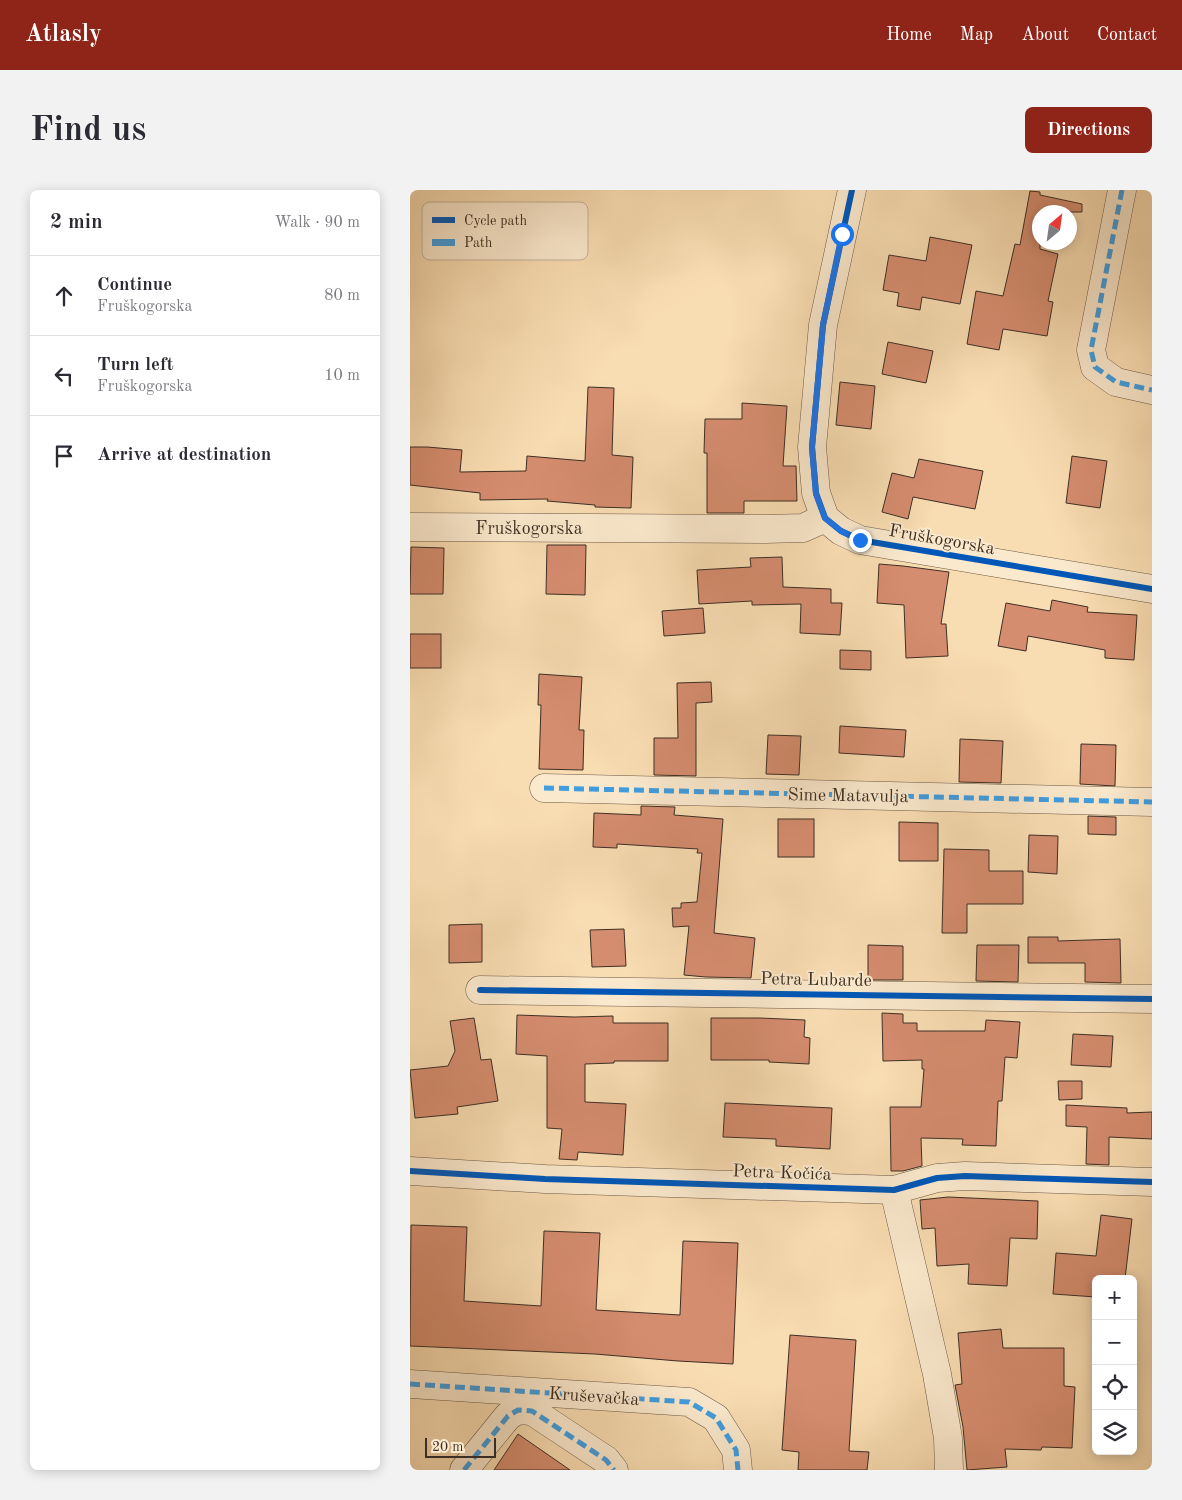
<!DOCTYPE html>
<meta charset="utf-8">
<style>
:root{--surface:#fff;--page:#f2f2f3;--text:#2b2b33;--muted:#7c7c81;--line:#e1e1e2;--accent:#8f2418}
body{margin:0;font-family:"Old Standard TT",serif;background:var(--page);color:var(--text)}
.controls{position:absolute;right:15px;bottom:15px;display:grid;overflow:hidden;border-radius:8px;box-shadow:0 2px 12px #0003}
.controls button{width:45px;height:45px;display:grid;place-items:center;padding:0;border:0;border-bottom:1px solid var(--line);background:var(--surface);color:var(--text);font:25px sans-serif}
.compass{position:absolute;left:622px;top:15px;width:45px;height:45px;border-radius:50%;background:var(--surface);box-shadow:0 2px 12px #0003;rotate:29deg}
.scale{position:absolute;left:15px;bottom:12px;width:71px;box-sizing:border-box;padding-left:5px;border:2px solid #3d2f24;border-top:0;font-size:14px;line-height:18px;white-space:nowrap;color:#3d2f24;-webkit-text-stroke:4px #fbe9cd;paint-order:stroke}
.stop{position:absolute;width:15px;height:15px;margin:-11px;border:4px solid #1a73e8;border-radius:50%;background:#fff}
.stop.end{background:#1a73e8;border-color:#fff;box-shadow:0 1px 5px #0008}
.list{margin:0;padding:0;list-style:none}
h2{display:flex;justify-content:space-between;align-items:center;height:65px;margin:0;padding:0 20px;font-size:21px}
h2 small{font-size:16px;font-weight:400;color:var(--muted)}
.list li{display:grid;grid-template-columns:32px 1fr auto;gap:15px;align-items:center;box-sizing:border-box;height:80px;padding:0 20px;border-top:1px solid var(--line)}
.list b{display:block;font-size:19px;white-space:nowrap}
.list p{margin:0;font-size:16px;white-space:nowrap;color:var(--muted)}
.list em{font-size:16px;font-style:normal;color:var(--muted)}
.icon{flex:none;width:28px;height:28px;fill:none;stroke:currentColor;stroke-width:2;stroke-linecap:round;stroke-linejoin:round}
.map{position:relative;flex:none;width:742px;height:1280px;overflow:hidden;border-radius:8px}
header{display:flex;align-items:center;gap:30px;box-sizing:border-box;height:70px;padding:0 25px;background:var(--accent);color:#fff}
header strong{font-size:24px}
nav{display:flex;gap:28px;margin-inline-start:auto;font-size:18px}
.intro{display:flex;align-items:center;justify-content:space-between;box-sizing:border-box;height:120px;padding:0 30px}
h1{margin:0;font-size:35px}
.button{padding:12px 22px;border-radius:8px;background:var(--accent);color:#fff;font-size:18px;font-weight:700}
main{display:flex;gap:30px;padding:0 30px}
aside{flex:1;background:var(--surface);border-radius:8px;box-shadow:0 2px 12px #0003}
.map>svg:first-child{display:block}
.building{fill:#d58d6f;stroke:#3d2f24}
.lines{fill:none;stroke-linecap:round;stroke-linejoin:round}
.street-casing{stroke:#6c5a48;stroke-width:29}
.street{stroke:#fbe9cd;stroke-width:28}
.quiet{stroke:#3f9de0;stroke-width:5;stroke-dasharray:10 5;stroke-linecap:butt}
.cycleway-casing{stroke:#fbe9cd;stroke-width:9}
.cycleway{stroke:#0057b8;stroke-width:6}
.route{stroke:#1a73e8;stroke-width:6}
.labels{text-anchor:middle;stroke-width:4;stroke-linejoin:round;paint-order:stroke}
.street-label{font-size:18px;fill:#3d2f24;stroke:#fbe9cd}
.key{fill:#fbe9cd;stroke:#c2b19a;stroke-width:1}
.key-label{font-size:14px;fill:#3d2f24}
</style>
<header>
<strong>Atlasly</strong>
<nav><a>Home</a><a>Map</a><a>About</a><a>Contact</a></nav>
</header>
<div class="intro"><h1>Find us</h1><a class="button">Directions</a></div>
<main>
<aside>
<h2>2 min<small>Walk · 90 m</small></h2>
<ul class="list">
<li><svg class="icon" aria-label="ahead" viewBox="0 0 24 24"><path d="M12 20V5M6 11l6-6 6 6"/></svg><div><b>Continue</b><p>Fruškogorska</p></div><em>80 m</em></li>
<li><svg class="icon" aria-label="left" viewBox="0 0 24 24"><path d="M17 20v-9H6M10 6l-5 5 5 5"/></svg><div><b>Turn left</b><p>Fruškogorska</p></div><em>10 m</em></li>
<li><svg class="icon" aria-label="arrive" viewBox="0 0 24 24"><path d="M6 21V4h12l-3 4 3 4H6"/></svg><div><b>Arrive at destination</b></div></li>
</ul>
</aside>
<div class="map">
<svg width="742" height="1280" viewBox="0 0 742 1280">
<rect width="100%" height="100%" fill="#f9ddb2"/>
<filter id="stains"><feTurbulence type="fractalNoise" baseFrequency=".004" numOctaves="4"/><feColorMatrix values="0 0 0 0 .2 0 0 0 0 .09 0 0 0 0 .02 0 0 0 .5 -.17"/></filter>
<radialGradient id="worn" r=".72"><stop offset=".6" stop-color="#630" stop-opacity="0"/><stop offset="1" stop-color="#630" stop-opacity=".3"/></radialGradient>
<g class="building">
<polygon points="620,1 630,2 630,5 672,14 672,22 630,22 630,59 648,64 638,111 643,112 637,146 593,139 589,160 557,154 566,101 593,106 605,54 610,55"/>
<polygon points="520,47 562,55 550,114 512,107 510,120 487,116 489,103 473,100 479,65 516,71"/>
<polygon points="478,152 523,161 516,193 472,184"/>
<polygon points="430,192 465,196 461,239 426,235"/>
<polygon points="178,197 204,198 202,265 223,267 221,318 185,317 185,315 137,311 138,309 70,310 70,303 0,295 0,257 17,257 52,260 50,282 116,281 117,266 175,271"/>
<polygon points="332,213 377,216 373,276 386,276 387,311 334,311 334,323 297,323 297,263 294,263 295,229 332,229"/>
<polygon points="662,266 697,271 690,318 656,313"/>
<polygon points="509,269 573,281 565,319 503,307 498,329 472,322 482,283 504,288"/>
<polygon points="137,355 176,355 175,405 136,404"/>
<polygon points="1,357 34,358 33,404 0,404"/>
<polygon points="372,367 373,397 421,399 421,413 432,413 430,445 390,443 391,414 342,415 342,411 289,414 287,380 341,377 340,368"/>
<polygon points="469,374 493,376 539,382 531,434 536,434 538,466 496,468 494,415 467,413"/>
<polygon points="642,410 678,417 677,422 727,425 724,470 695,468 695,460 618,446 616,461 588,456 596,413 640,421"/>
<polygon points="293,418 295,443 254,446 252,421"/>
<rect x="0" y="444" width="31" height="34"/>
<polygon points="430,460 461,461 461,480 430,479"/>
<polygon points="129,484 172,487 169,540 174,540 173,580 129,579 131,515 128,515"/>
<polygon points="301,492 302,512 286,513 286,586 244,585 244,548 268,548 267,493"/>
<polygon points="430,536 496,540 494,567 429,563"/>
<polygon points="358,545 391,546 389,585 356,584"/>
<polygon points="550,549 593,551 591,593 549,592"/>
<polygon points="671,554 706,555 705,596 670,594"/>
<polygon points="231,616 265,617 264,625 313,629 304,743 345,748 341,788 296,787 274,785 279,736 263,737 262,718 271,718 271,713 287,712 292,663 287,663 288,659 207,654 207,658 183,657 184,623 231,625"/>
<polygon points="678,626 706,627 706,645 678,644"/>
<rect x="368" y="629" width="36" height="38"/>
<polygon points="489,632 528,633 528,671 489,671"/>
<polygon points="619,645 648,646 647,684 618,682"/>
<polygon points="534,659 579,660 579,681 613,681 613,714 557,714 557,743 532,743"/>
<polygon points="72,734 72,772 39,773 39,735"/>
<polygon points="214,739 216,776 182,777 180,740"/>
<polygon points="618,747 648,747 648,751 710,749 711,793 675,792 675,773 618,773"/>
<polygon points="458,755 493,756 493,790 458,790"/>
<polygon points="567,755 609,755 608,792 566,791"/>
<polygon points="472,823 493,824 493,833 507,833 507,841 575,841 576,830 610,832 607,868 595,867 592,911 588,911 586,956 552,955 553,949 511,948 512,976 493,981 481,981 480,917 511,917 514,879 512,879 512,870 473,871"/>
<polygon points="107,825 164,827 203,826 203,833 258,833 258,871 204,871 204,873 175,874 175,912 216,914 213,965 168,962 167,970 149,969 152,939 137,938 137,866 106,864"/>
<polygon points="64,828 71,870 81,869 88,911 47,917 48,924 5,928 0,880 38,876 45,861 40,831"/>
<polygon points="301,828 350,828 395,830 394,847 400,848 399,874 359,872 359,870 301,870"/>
<polygon points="663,844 703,846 701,877 661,875"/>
<polygon points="648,891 672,891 672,909 649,910"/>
<polygon points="315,913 422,918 420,959 366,956 366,949 313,947"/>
<polygon points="656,915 717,918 717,923 742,922 742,949 699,947 699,975 676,974 677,937 656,936"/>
<polygon points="538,1007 628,1011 627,1049 600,1048 597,1096 558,1094 559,1074 527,1076 525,1038 512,1039 510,1010"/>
<polygon points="691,1025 722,1029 715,1089 686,1089 686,1107 643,1104 646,1063 686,1066"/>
<polygon points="1,1035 57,1037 54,1111 131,1116 134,1041 190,1043 186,1120 270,1125 273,1051 328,1053 323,1174 268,1171 185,1164 0,1156"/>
<polygon points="591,1139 593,1158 654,1158 654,1196 665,1197 662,1258 632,1257 631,1260 595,1259 597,1277 557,1280 553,1237 545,1195 552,1194 548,1143"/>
<polygon points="380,1145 446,1150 439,1261 459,1262 457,1280 388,1280 389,1262 372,1260"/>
<polygon points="108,1244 160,1280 84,1280"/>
</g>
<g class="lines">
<g class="street-casing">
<g id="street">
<polyline points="442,0 413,135 402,257 406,303 415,328 431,341 450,350 742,399"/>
<polyline points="712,0 681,160 685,177 706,192 742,200"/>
<polyline points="0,337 354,339 393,338 415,328"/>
<polyline points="134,598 742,612"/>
<polyline points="70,800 742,809"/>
<polyline points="0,981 135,989 484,1000 527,988 555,986 742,992"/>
<polyline points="484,1000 527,1184 538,1248 539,1280"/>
<polyline points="0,1194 279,1212 306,1228 326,1260 328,1280"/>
<polyline points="54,1280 98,1226 108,1220 122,1221 196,1270 204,1280"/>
</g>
</g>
<use href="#street" class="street"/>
<g class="quiet">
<polyline points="712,0 681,160 685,177 706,192 742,200"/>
<polyline points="134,598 742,612"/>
<polyline points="0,1194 279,1212 306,1228 326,1260 328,1280"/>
<polyline points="54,1280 98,1226 108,1220 122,1221 196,1270 204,1280"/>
</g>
<g class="cycleway-casing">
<g id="cycleway">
<polyline points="442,0 413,135 402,257 406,303 415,328 431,341 450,350 742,399"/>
<polyline points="70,800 742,809"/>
<polyline points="0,981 135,989 484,1000 527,988 555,986 742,992"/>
</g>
</g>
<use href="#cycleway" class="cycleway"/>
</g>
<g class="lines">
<polyline class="route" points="432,44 413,135 402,257 406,304 415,328 431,341 450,350"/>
</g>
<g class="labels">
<g class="street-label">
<text x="119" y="344">Fruškogorska</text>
<text transform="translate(532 349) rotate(10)" y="6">Fruškogorska</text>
<text transform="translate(438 605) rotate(1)" y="6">Sime Matavulja</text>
<text transform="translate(406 789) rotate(1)" y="6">Petra Lubarde</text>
<text transform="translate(372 982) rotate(2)" y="6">Petra Kočića</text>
<text transform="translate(184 1206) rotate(4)" y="6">Kruševačka</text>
</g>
</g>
<rect x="12" y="12" width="166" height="58" rx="8" class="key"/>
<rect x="22" y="27" width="23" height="6" fill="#0057b8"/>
<rect x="22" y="49" width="23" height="7" fill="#3f9de0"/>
<g class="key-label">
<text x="54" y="35">Cycle path</text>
<text x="54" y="57">Path</text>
</g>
<rect width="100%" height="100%" filter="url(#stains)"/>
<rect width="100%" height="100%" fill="url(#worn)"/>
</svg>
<div class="controls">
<button>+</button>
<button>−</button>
<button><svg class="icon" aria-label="locate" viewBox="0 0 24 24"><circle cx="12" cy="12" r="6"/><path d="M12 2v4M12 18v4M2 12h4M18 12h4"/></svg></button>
<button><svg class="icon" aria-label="layers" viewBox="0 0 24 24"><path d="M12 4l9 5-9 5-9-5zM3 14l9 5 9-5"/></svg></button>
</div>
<svg class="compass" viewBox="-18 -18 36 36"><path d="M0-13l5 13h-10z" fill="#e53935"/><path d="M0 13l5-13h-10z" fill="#7c7c81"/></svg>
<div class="scale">20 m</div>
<div class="stop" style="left:432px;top:44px"></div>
<div class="stop end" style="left:450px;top:350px"></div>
</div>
</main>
